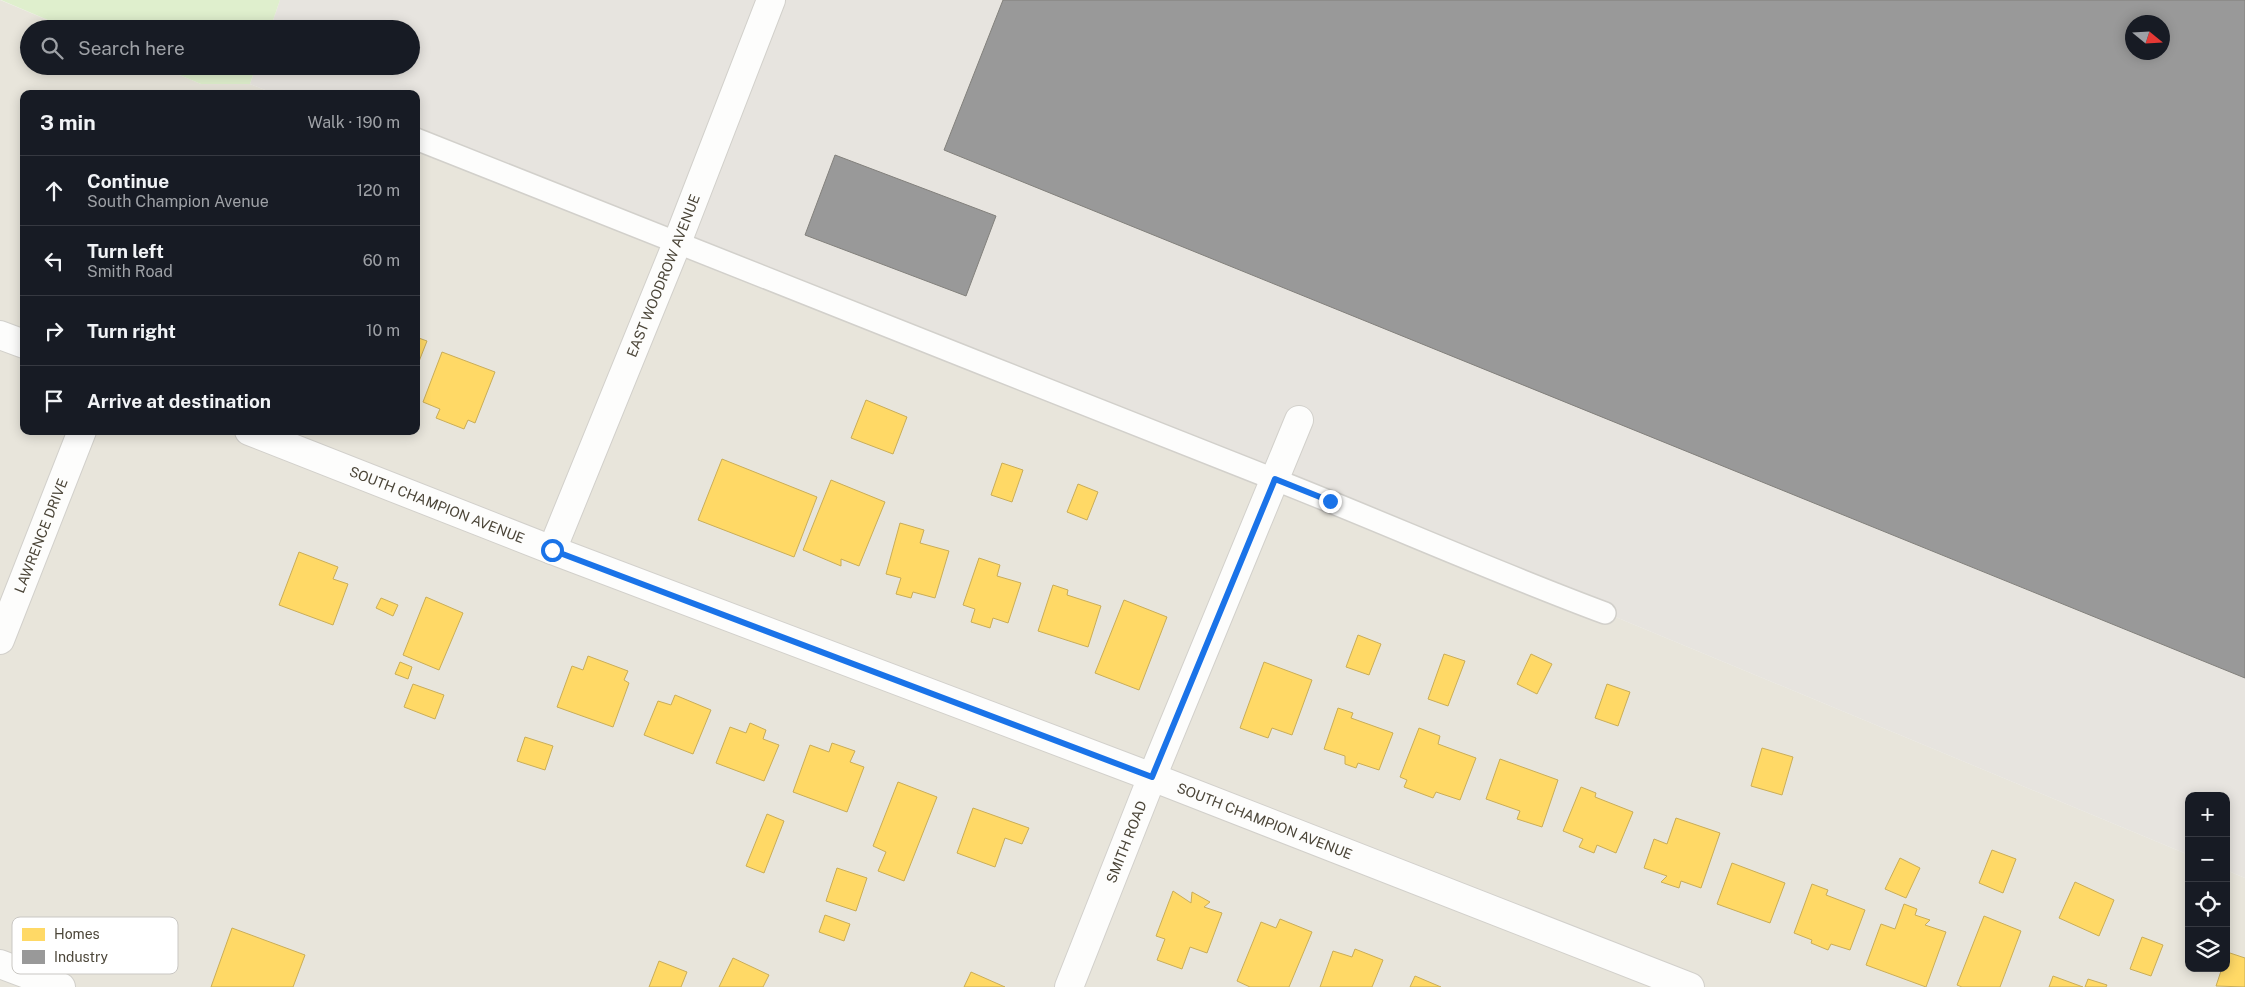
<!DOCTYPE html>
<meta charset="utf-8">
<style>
:root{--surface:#171b24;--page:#20242c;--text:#f1f3f6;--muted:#9ea1a6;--line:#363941}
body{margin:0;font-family:"Public Sans",sans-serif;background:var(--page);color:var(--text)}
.controls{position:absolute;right:15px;bottom:15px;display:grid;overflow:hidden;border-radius:10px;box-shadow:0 2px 12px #0003}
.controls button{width:45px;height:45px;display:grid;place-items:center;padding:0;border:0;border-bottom:1px solid var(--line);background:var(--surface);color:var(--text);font:25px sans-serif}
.compass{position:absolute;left:2125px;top:15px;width:45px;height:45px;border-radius:50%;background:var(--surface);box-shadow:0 2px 12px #0003;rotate:108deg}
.stop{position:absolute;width:15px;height:15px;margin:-11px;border:4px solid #1a73e8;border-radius:50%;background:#fff}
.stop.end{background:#1a73e8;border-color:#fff;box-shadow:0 1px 5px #0008}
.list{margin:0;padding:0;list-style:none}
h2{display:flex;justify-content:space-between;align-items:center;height:65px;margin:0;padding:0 20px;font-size:21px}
h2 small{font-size:16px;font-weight:400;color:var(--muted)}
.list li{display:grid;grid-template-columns:32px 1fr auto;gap:15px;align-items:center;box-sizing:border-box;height:70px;padding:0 20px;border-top:1px solid var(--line)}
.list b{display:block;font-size:19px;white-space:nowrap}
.list p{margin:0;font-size:16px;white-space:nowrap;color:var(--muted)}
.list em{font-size:16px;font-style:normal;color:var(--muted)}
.icon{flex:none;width:28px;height:28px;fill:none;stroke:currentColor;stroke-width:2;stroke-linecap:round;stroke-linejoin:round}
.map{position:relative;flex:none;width:2245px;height:987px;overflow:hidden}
.search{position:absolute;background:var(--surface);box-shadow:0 2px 12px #0003;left:20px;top:20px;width:400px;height:55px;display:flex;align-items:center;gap:12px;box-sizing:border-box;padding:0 18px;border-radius:28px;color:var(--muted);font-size:19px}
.panel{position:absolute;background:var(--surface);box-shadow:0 2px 12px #0003;left:20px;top:90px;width:400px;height:345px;border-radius:10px}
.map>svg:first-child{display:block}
.residential{fill:#e8e5db}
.industrial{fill:#e7e4df;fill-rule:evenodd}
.green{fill:#dfefcd}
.homes{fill:#ffd966;stroke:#c9ad58}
.industry{fill:#999;stroke:#82807c;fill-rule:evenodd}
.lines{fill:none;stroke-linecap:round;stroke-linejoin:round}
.lane-casing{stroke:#d2d0cb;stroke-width:24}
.street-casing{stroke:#d2d0cb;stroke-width:30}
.lane{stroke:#fdfdfc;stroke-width:21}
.street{stroke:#fdfdfc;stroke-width:28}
.route{stroke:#1a73e8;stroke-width:6}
.labels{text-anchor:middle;stroke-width:5;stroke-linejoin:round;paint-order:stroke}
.street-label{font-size:14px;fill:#4b4538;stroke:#fff}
.key{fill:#fff;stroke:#c9c7c3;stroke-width:1}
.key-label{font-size:14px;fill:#4b4538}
</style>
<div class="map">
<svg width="2245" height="987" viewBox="0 0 2245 987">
<rect width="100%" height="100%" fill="#f3f3ee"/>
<polygon class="residential" points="0,0 69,29 29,29 29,66 158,66 201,84 250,84 275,94 24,94 24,431 416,431 416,148 1281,478 2189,855 2189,968 2226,968 2226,870 2245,878 2245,987 0,987"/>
<path class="industrial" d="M280 0H2245V878L2226 870V796H2189V855L1281 478 416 148V94H275L250 84 256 66H411V29H270ZM2132 22H2162V52H2132Z"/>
<g class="green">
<polygon points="1,0 280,0 270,29 69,29"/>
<polygon points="158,66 256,66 250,84 201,84"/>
</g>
<g class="homes">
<polygon points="416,337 427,341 416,369"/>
<polygon points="442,352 495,372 475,423 468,420 464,429 436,418 440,409 423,402"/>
<polygon points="866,400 907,417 893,454 851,438"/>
<polygon points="722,459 817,497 794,557 698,520"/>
<polygon points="1002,463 1023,470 1012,502 991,495"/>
<polygon points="831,480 885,502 859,566 841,559 841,566 803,550"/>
<polygon points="1078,484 1098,492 1087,520 1067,512"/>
<polygon points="900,523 924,530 920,543 949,551 935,598 913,592 911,598 896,594 901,578 886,574"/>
<polygon points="299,552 338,567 333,579 348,584 333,625 279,605"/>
<polygon points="979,558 1000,565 997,576 1021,583 1008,623 993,618 990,628 971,622 975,609 963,605"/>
<polygon points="1053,585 1068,590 1067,595 1101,606 1088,647 1038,631"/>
<polygon points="426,597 463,613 439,670 403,655"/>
<polygon points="381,598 398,605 393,616 376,608"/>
<polygon points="1124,600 1167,617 1139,690 1095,673"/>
<polygon points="1358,635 1381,644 1369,675 1346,667"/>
<polygon points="1444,654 1465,661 1448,706 1428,699"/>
<polygon points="1531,654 1552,664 1537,694 1517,684"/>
<polygon points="588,656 628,671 624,680 629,683 613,727 557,707 572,666 583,670"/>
<polygon points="400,662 412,667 408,679 395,674"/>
<polygon points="1264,662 1312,680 1292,735 1272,728 1268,738 1240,728"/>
<polygon points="413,684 444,695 435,719 404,707"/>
<polygon points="1607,684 1630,692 1618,726 1595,718"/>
<polygon points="675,695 711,710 693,754 644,735 658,701 671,705"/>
<polygon points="1338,708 1353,713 1351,718 1393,733 1379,770 1358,763 1356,768 1345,764 1345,756 1324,749"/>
<polygon points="750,723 766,730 763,739 779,745 764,781 716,763 730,727 746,733"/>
<polygon points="1419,728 1440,736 1438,744 1476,758 1460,800 1436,792 1433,798 1404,787 1407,780 1400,777"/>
<polygon points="525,737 553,746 545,770 517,761"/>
<polygon points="832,743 855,751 850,762 864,767 847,812 793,792 810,745 829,752"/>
<polygon points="1762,748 1793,757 1782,795 1751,786"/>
<polygon points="1500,759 1558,780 1542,827 1517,819 1520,811 1486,799"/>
<polygon points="898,782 937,797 904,881 878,871 886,852 873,846"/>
<polygon points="1581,787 1596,793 1595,797 1633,812 1616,853 1597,845 1594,853 1579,847 1583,839 1563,831"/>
<polygon points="973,808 1029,828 1022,844 1005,838 995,867 957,853"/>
<polygon points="767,814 784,821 764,873 746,866"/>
<polygon points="1676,818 1720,833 1701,888 1681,881 1679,888 1661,882 1667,876 1644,868 1654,839 1667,844"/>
<polygon points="1992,850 2016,859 2003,893 1979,883"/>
<polygon points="1900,858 1920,868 1906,898 1885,889"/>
<polygon points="1732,863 1785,883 1770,923 1717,904"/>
<polygon points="837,868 867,878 856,911 826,901"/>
<polygon points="2075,882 2114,900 2099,936 2059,918"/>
<polygon points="1812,884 1828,890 1826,895 1865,910 1850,950 1831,944 1828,950 1811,943 1812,940 1794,933"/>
<polygon points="1173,891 1191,903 1192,892 1210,902 1204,907 1222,913 1207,953 1190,947 1182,969 1157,960 1165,939 1156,936"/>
<polygon points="1904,904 1917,909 1915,915 1930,920 1925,925 1946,932 1926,987 1866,965 1881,924 1895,929"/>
<polygon points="825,915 850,924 844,941 819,932"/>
<polygon points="1984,916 2021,931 2000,987 1962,987 1957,985"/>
<polygon points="1280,919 1312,932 1289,987 1250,987 1237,981 1261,922 1276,928"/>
<polygon points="232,928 305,955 293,987 211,987"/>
<polygon points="2142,937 2163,945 2151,976 2130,969"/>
<polygon points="1355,949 1383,960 1372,987 1320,987 1333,951 1352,957"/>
<polygon points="2227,952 2245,958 2245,987 2216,986 2222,968 2226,968"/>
<polygon points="733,958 769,975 763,987 719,987"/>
<polygon points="659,961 687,972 681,987 649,987"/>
<polygon points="971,972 1005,987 964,987"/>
<polygon points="1415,976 1441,987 1410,987"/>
<polygon points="2053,976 2083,987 2049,987"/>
<polygon points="2088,979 2107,985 2106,987 2085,987"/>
</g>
<g class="industry">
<path d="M1003 0H2245V678L944 150ZM2132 22H2162V52H2132Z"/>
<polygon points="835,155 996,216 966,296 805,235"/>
</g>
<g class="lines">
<g class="lane-casing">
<path id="lane" d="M416 139C701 253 986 365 1271 478 1383 522 1492 571 1605 613"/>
</g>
<g class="street-casing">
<g id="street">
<polyline points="0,335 24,344"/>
<path id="s1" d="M249 431 552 550 1152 777 1690 987"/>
<path id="s2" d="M552 550 673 253 771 0"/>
<path id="s3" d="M0 640 82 431"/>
<polyline points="0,964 61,987"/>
<path id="s4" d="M1069 987 1152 777 1299 420"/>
</g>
</g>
<use href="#lane" class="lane"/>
<use href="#street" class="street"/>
</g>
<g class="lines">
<polyline class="route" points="552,550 1152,777 1275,479 1330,501"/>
</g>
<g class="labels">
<g class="street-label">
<text dy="5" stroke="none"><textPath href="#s2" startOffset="296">EAST WOODROW AVENUE</textPath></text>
<text dy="5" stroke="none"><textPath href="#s1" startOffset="202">SOUTH CHAMPION AVENUE</textPath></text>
<text dy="5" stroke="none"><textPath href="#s3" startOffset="112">LAWRENCE DRIVE</textPath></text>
<text dy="5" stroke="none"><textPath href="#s1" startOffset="1088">SOUTH CHAMPION AVENUE</textPath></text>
<text dy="5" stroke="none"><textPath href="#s4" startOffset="156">SMITH ROAD</textPath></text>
</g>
</g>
<rect x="12" y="917" width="166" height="57" rx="8" class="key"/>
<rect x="22" y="928" width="23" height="13" fill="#ffd966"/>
<rect x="22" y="950" width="23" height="14" fill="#999"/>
<g class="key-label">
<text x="54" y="939">Homes</text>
<text x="54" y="962">Industry</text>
</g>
</svg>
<div class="controls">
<button>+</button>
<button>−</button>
<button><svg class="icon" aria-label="locate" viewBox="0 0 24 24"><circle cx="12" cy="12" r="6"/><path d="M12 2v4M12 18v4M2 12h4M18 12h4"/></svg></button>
<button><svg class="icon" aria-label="layers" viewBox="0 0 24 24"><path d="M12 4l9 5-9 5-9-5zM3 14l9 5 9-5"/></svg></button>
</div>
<svg class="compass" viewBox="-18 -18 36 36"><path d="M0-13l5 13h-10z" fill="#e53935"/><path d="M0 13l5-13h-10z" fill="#9ea1a6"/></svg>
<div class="stop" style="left:552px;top:550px"></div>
<div class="stop end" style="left:1330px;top:501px"></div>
<div class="search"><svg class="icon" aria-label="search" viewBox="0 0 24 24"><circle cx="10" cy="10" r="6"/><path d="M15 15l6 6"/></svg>Search here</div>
<section class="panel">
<h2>3 min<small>Walk · 190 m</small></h2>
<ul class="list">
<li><svg class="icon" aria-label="ahead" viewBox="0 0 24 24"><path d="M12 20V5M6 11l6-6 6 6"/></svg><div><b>Continue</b><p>South Champion Avenue</p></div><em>120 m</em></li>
<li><svg class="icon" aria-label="left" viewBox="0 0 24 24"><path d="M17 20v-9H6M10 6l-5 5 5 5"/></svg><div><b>Turn left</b><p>Smith Road</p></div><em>60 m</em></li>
<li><svg class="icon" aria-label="right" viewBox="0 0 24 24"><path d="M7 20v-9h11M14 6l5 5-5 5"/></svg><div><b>Turn right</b></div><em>10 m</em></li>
<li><svg class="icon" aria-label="arrive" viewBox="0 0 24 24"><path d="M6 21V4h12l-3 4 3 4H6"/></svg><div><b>Arrive at destination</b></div></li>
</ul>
</section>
</div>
